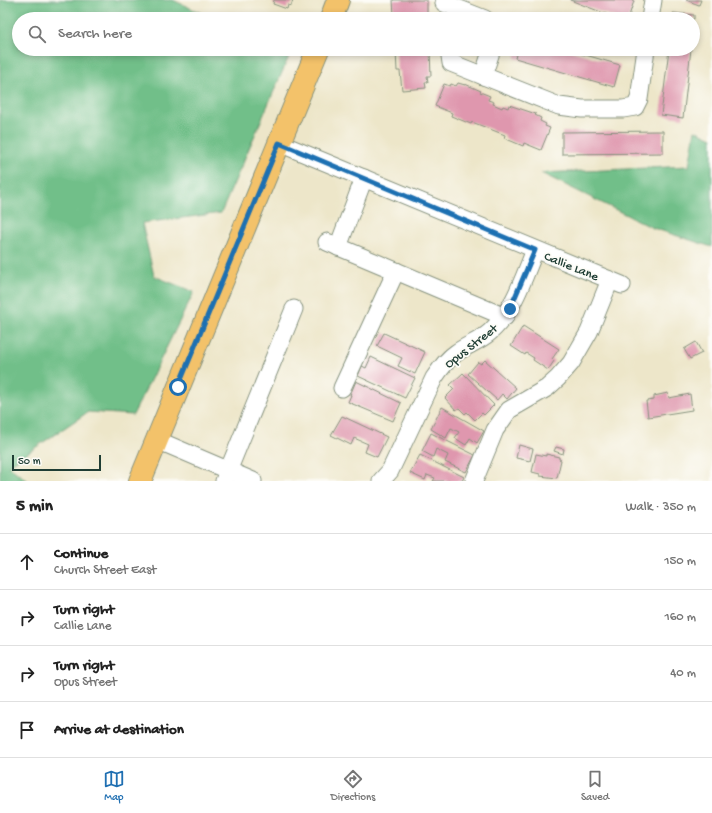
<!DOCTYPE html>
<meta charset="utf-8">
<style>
:root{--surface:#fff;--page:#f2f2f2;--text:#222;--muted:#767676;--line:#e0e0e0;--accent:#1f6fb2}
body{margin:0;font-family:"Gochi Hand",sans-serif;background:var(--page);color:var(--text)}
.scale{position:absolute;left:12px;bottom:10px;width:89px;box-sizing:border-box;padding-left:4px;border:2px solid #1f3d34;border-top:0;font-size:11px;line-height:14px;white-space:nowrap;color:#1f3d34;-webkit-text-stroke:3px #fdfcf7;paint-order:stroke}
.stop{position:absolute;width:12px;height:12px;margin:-9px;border:3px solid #1f6fb2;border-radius:50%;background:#fff}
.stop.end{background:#1f6fb2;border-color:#fff;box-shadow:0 1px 4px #0008}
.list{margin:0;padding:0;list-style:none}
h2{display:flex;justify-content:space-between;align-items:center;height:52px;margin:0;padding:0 16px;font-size:17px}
h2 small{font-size:13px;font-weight:400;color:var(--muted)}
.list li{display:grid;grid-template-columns:26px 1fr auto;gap:12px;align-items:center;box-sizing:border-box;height:56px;padding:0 16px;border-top:1px solid var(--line)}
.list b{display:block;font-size:15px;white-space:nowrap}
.list p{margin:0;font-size:13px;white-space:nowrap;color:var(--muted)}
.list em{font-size:13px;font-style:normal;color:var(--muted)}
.icon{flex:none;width:22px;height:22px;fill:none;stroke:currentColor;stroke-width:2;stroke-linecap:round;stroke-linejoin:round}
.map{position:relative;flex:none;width:712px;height:481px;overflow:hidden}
.search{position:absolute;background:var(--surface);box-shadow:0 2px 6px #0003;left:12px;right:12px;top:12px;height:44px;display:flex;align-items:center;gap:10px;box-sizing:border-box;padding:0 14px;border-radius:22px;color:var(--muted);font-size:15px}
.sheet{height:276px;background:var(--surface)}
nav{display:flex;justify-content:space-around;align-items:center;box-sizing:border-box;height:56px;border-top:1px solid var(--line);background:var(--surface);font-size:11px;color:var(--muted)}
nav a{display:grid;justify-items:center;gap:2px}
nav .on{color:var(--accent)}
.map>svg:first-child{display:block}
.forest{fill:#71bf89;stroke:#487e5e}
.building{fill:#df97ae}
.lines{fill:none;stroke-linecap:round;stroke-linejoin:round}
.minor-casing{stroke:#86927e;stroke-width:19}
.major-casing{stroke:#86927e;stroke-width:24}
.minor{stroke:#fff;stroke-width:17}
.major{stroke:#f3c26a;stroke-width:22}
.route{stroke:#1f6fb2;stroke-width:5}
.labels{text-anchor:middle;stroke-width:3.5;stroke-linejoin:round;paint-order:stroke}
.street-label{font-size:13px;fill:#1f3d34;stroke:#fdfcf7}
</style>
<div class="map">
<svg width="712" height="481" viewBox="0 0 712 481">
<rect width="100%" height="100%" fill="#fdfcf7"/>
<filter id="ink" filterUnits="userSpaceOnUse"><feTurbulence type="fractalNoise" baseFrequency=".025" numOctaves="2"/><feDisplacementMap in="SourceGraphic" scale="8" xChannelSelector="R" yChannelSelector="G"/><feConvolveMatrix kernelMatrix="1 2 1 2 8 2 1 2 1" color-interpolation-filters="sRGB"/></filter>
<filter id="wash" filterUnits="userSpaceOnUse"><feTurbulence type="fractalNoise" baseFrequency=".012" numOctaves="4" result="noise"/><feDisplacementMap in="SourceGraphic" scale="16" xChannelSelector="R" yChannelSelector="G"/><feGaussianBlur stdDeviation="0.9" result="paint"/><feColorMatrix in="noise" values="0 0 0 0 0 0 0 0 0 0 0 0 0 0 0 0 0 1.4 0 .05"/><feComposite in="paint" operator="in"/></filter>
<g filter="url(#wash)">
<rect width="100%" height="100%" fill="#ede6c9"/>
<g class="forest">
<polygon points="0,0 173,0 214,19 19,19 19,49 280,49 290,54 221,213 142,223 154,276 194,292 133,415 88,412 8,466 28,481 0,481"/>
<polygon points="695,130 712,138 712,247 653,228 541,173 689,166"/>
</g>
<g id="blocks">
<g class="building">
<polygon points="274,0 293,0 291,6 288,5 287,9 273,4"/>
<polygon points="393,0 427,0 427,19 397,19 397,15 394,15"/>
<polygon points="570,0 632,0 634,1 628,19 619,19"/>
<polygon points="686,0 701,0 699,5"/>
<polygon points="673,13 694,15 694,19 672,19"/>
<polygon points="399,49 429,49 429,51 430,51 431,76 427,76 428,82 425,82 426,88 402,90 400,71 397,71 396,51 399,51"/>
<polygon points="518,49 565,49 620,65 614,87 515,58"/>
<polygon points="669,49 691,49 683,118 661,115"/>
<polygon points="458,83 465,85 465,84 481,91 480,92 490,96 488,100 494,102 493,104 502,108 503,106 508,108 509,105 536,114 535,115 541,118 540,121 546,124 545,126 550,128 541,150 524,143 523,146 504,138 505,135 472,122 471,124 451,116 452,113 435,106 444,84 450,86 451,84 456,86"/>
<polygon points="663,131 663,153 562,154 562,132"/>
<polygon points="523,326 559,349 552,359 554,361 548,370 533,360 534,358 526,353 525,355 511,346"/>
<polygon points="384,333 425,352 415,374 398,366 402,358 377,346"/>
<polygon points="696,342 702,353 690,359 684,349"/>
<polygon points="371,357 415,378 405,398 358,376 362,366 366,368"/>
<polygon points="485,360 516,388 507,399 502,394 497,400 468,374 478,362 481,364"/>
<polygon points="463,373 494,405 484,415 482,413 475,420 467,412 465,414 459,408 456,410 445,398 454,389 450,385"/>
<polygon points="356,381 401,403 393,421 348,402 351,395 350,395"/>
<polygon points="668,393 669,398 690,394 692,410 648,417 646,401 654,400 654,396"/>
<polygon points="442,407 484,431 477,443 470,438 466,445 455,438 459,432 451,428 446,438 431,429"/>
<polygon points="342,416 387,437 377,457 365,452 368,444 354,438 351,445 331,435"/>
<polygon points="431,433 475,455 466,472 445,462 448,455 436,449 433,457 422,451"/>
<polygon points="519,445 533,449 530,461 516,458"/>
<polygon points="556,447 564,449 563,454 554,451"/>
<polygon points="536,454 546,456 546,454 559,457 559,459 561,460 557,478 540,476 540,474 532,472"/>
<polygon points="420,455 464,477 462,481 433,481 435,478 427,475 425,480 410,473"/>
</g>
</g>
</g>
<g filter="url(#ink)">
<use href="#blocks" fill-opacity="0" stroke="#86927e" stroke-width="1"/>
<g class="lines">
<g class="minor-casing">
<g id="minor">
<polyline points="444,3 485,19"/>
<polyline points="650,19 653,0"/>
<polyline points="449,49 451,63 559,106 582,109 623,109 635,107 639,99 646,49"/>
<polyline points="483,76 492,49"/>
<polyline points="279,143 622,285"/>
<polyline points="327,242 505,317"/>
<polyline points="338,247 364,178"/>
<polyline points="342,388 396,271"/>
<polyline points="157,440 253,481"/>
<polyline points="224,481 294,309"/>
<path d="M381 481 390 471 434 378C440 369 447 359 456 353 467 345 480 341 490 332 514 310 523 279 535 250"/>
<polyline points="474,481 495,430 509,410 547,388 558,378 571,363 589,332 610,280"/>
</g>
</g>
<g class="major-casing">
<g id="major">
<polyline points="331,19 338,0"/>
<polyline points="140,481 318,49"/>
</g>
</g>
<use href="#minor" class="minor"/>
<use href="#major" class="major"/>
</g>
</g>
<g class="lines" filter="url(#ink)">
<polyline class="route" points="178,387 279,143 535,250 510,309"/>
</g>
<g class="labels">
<g class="street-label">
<text transform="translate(572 265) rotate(22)" y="5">Callie Lane</text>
<text transform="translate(470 345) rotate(-38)" y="5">Opus Street</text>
</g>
</g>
</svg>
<div class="scale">50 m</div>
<div class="stop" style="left:178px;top:387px"></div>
<div class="stop end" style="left:510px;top:309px"></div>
<div class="search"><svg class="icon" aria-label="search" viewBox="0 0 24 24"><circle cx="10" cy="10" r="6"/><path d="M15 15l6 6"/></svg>Search here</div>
</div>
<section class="sheet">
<h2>5 min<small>Walk · 350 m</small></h2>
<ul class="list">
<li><svg class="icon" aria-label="ahead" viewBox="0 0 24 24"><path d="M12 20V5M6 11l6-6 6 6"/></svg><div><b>Continue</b><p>Church Street East</p></div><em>150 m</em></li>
<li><svg class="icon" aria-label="right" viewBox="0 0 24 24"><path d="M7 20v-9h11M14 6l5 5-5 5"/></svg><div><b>Turn right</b><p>Callie Lane</p></div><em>160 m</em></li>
<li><svg class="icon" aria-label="right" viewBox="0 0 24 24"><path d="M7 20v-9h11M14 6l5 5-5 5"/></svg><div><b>Turn right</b><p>Opus Street</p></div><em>40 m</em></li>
<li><svg class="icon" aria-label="arrive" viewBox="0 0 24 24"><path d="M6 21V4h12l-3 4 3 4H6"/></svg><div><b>Arrive at destination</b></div></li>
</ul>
</section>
<nav>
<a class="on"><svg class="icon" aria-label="map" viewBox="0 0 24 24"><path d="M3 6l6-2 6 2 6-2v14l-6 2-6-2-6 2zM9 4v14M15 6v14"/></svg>Map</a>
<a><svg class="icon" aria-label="directions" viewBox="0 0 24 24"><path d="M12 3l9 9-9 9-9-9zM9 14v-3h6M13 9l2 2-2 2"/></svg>Directions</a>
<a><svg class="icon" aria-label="saved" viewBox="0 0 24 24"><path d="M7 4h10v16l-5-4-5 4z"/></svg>Saved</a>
</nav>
